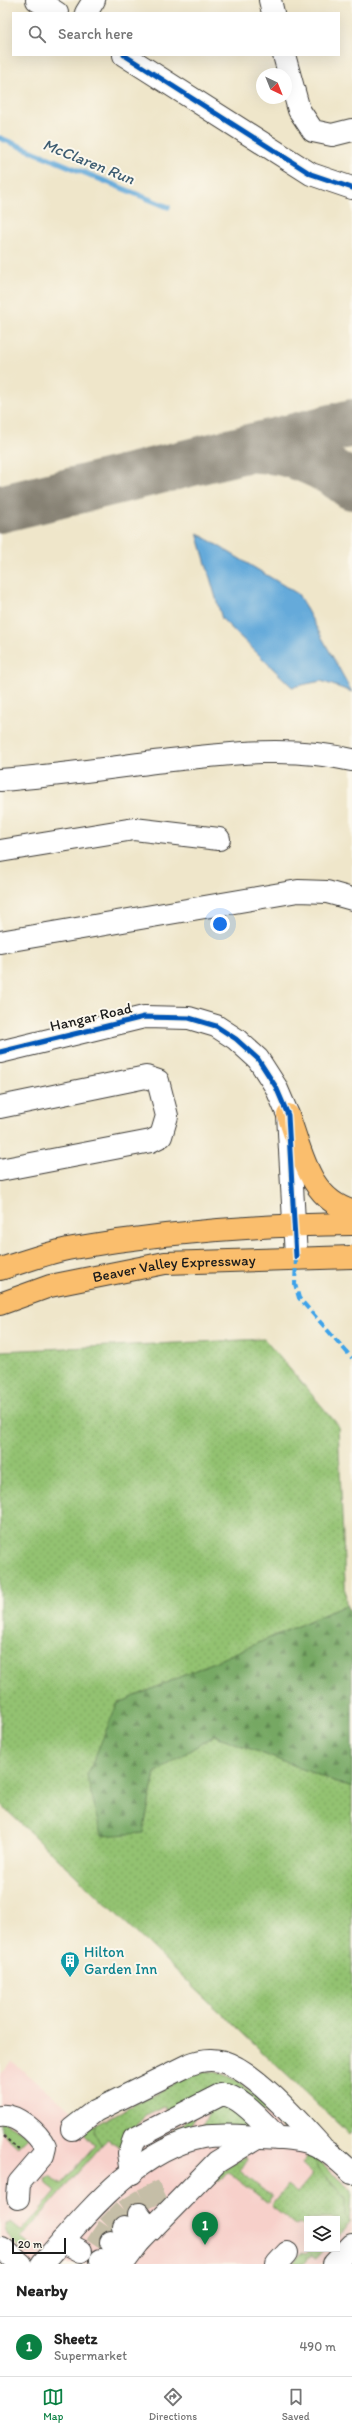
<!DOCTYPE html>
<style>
:root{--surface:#fff;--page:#f6f6f6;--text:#222;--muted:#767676;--line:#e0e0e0;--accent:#0b8043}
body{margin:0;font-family:Itim,sans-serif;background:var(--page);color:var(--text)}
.controls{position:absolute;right:12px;bottom:12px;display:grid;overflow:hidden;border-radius:0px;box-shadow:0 4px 16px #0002}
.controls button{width:36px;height:36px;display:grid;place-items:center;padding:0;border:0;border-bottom:1px solid var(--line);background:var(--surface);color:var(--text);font:20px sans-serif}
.compass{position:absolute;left:256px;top:68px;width:36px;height:36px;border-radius:50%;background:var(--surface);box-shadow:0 4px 16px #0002;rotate:137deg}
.scale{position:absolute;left:12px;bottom:10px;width:54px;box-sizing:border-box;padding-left:4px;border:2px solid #1c1c1c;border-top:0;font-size:11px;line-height:14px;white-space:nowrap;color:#1c1c1c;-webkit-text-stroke:3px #fbf7ec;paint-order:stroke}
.you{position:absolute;left:220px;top:924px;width:14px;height:14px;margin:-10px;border:3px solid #fff;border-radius:50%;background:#1a73e8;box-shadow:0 0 0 6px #1a73e833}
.badge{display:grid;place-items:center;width:26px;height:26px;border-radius:50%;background:var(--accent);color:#fff;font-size:13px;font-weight:700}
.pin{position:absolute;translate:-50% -33px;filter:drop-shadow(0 1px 2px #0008)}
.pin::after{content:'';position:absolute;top:21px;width:14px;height:12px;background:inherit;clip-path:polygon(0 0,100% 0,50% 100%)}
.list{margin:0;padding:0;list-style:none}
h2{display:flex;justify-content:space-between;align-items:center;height:52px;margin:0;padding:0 16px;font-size:17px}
h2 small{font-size:13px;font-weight:400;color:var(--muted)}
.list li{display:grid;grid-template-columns:26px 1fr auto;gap:12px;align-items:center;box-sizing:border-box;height:60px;padding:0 16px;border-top:1px solid var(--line)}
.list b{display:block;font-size:15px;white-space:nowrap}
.list p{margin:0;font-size:13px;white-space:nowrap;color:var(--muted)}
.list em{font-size:13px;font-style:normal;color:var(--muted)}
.icon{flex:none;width:22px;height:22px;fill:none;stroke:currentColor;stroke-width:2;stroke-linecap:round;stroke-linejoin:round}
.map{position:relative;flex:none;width:352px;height:2264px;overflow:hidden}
.search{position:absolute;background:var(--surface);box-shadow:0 4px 16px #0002;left:12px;right:12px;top:12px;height:44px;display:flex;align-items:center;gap:10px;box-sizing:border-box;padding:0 14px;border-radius:0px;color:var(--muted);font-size:15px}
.sheet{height:112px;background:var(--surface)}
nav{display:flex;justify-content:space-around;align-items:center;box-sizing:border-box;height:56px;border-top:1px solid var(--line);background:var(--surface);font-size:11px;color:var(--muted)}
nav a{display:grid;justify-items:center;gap:2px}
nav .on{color:var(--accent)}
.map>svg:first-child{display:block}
.built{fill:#f7d0ca}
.grass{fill:url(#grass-dots);stroke:#586f46}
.forest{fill:url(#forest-firs);stroke:#496240}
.garden{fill:#93c271;stroke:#586f46}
.water{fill:#65aada;stroke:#40637b}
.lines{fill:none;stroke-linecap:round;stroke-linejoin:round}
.stream{stroke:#65aada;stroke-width:5.5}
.taxiway{stroke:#868173;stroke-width:48}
.minor-tunnel{stroke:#c5bea7;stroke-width:22;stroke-dasharray:22 11;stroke-linecap:butt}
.minor-casing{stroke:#3c3a36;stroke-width:24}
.highway-casing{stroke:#3c3a36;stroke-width:24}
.path{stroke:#3c3a36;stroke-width:2.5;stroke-dasharray:3 3;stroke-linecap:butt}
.minor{stroke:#fff;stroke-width:22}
.highway{stroke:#fabe6d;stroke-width:22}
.quiet{stroke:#3da2ea;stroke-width:4;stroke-dasharray:8 4;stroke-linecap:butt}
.cycleway-casing{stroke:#fbf7ec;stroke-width:8}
.cycleway{stroke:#0057b8;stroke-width:5}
.labels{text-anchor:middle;stroke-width:4;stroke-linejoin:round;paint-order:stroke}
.street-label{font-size:15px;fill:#1c1c1c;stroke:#fbf7ec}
.culture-label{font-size:15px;fill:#0d838f;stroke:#fbf7ec;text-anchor:start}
.water-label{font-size:16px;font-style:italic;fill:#3d5c71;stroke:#fbf7ec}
</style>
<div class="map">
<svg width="352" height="2264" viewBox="0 0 352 2264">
<defs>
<pattern id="grass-dots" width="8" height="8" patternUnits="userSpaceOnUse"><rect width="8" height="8" fill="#93c271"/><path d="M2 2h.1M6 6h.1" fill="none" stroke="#7ea661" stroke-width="1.8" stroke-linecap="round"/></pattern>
<pattern id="forest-firs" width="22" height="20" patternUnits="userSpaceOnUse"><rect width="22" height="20" fill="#76a863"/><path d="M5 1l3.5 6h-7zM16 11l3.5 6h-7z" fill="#608851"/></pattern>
</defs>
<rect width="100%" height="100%" fill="#fbf7ec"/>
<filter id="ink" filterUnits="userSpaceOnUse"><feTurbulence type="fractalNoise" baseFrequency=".025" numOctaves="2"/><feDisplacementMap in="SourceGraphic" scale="8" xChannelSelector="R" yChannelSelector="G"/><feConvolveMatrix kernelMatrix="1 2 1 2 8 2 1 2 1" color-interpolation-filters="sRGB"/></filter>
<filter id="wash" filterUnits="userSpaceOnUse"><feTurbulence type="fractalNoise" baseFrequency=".012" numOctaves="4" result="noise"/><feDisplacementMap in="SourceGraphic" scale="16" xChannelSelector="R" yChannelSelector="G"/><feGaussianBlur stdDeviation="0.9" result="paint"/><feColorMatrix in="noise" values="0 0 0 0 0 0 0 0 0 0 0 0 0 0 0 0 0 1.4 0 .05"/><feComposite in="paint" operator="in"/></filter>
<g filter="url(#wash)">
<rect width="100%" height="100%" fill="#efe6ca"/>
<polygon class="built" points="12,2061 89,2126 198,2070 221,2071 247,2085 352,2188 352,2231 337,2247 337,2219 307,2219 307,2249 335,2249 321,2264 0,2264 0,2073"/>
<g class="grass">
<polygon points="264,1339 338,1425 346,1605 117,1704 143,1832 155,1773 214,1735 352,1788 352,2131 349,2134 0,1804 0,1351"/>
<path d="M204 2071C239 2071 260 2102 284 2124L285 2130 237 2091 167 2111 164 2106 144 2116V2118L136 2124 137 2127 121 2147 108 2139 101 2146 94 2133 95 2125 189 2076Z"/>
<polygon points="222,2100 250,2122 247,2128 202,2128 209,2111"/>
<polygon points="196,2115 189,2132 170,2137 169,2132"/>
<polygon points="246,2156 247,2160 240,2171 272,2197 268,2203 228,2172 219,2182 214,2182 215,2176"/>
<polygon points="307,2157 314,2157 318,2169 347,2200 346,2216 350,2223 337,2237 337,2219 307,2219 307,2230 300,2223 296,2226 271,2206 287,2185 297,2193 313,2174 302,2164"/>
<polygon points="311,2249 325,2249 316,2259 310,2256 303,2264 292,2264 302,2253 306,2254"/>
</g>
<polygon class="forest" points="346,1605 352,1615 352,1788 214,1735 155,1773 143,1833 101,1836 87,1776 117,1704"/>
<g class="garden">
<polygon points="0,2120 29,2136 18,2147 0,2131"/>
<path d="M95 2125 94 2133 101 2146 21 2238 33 2248 29 2252C20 2249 2 2236 6 2225L11 2222 22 2231 56 2191 47 2184 46 2179 51 2177 61 2185 95 2146 84 2134 87 2129Z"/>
<polygon points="314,2157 352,2191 350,2223 346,2216 346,2198 318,2169"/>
</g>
<polygon class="water" points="197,533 298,594 352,692 321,681 292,687 222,619"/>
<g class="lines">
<polyline class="stream" points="0,138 168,207"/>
<g class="taxiway">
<path d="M256 449C290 449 326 465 352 486"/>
<polyline points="0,509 352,423"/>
</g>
</g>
</g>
<g filter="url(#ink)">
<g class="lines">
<g class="minor-tunnel">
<polyline points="148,2185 157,2205"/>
<polyline points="128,2196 139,2214"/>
<polyline points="108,2211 124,2227"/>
<polyline points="93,2230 111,2242"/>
</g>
<g class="minor-casing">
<g id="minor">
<polyline points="37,0 57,13"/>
<polyline points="270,0 273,13"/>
<polyline points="86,13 94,0"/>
<polyline points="124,55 311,174 352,188"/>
<polyline points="284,55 299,110 313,131 332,135 352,130"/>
<path d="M0 780C57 776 114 767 171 760 231 753 293 746 352 760"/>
<polyline points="0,851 134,829 219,839"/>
<polyline points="0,942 298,891 327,892 352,899"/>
<polyline points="0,1052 144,1017 189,1018 216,1026 236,1039 258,1059 276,1087 288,1115 296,1257"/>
<polyline points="0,1107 146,1077 158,1081 167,1116 161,1136 151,1141 0,1170"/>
<path d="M0 2116C16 2113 38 2133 45 2147L43 2155 19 2183 18 2198"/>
<path d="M72 2129 95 2111 188 2065C200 2060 212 2058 224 2062 254 2071 299 2122 321 2146"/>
<path d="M132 2173 129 2153 134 2139 220 2095C238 2092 265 2125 278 2138"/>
<polyline points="139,2214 151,2230"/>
<polyline points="124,2227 139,2242"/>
<polyline points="62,2241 81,2251"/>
<polyline points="111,2242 128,2254"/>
<polyline points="2,2248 21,2264"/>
<polyline points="101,2260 110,2264"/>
<path d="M42 2264C84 2217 137 2149 203 2137 222 2134 241 2136 260 2137 308 2139 317 2139 352 2173"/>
<polyline points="123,2264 139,2242 217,2162 258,2137"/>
<polyline points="277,2264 287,2253"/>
<polyline points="334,2264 352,2245"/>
</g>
</g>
<g class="highway-casing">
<g id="highway">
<path d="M288 1115C302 1152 309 1199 352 1211"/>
<path d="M0 1269C24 1262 49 1252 73 1248 165 1232 259 1225 352 1224"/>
<path id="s1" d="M0 1304 50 1286 165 1263 352 1257"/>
</g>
</g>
<polyline class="path" points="3,2136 19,2150"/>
<use href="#minor" class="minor"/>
<use href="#highway" class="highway"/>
<polyline class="quiet" points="296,1257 295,1284 299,1298 352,1358"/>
<g class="cycleway-casing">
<g id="cycleway">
<polyline points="124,55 311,174 352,188"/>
<polyline points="0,1052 144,1017 189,1018 216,1026 236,1039 258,1059 276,1087 288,1115 296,1257"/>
</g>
</g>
<use href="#cycleway" class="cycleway"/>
</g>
</g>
<defs>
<g id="building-pin" transform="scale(1)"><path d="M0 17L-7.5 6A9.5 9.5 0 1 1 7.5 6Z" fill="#0f9aa8" stroke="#fbf7ec"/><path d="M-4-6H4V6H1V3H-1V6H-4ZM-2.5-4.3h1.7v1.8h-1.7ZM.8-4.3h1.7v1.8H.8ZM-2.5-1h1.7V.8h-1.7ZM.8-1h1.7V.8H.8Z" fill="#fff"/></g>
</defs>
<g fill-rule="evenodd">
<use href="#building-pin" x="70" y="1961"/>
</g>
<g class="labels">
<g class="street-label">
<text transform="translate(91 1017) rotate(-13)" y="5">Hangar Road</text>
<text dy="5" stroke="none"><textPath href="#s1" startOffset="179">Beaver Valley Expressway</textPath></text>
</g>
<g class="culture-label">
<text x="84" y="1957">Hilton<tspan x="84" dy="17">Garden Inn</tspan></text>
</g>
<g class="water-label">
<text transform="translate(89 161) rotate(22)" y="6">McClaren Run</text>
</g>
</g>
</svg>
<div class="controls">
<button><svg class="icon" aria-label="layers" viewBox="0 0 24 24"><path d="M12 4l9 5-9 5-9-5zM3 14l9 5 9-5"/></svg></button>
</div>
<svg class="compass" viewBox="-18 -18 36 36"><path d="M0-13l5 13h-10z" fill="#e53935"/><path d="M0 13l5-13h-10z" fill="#767676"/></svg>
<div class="scale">20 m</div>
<div class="you"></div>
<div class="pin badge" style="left:205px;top:2245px">1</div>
<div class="search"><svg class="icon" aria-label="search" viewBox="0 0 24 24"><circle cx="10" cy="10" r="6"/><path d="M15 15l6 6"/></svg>Search here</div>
</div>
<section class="sheet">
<h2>Nearby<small></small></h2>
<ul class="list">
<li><span class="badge">1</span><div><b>Sheetz</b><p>Supermarket</p></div><em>490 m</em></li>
</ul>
</section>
<nav>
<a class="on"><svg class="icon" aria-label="map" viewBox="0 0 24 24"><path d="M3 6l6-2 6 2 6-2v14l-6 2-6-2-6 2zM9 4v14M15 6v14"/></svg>Map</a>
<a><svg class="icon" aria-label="directions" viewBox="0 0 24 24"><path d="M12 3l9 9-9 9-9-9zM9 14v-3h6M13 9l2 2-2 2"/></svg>Directions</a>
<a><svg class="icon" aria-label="saved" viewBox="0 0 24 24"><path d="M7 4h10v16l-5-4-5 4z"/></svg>Saved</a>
</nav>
